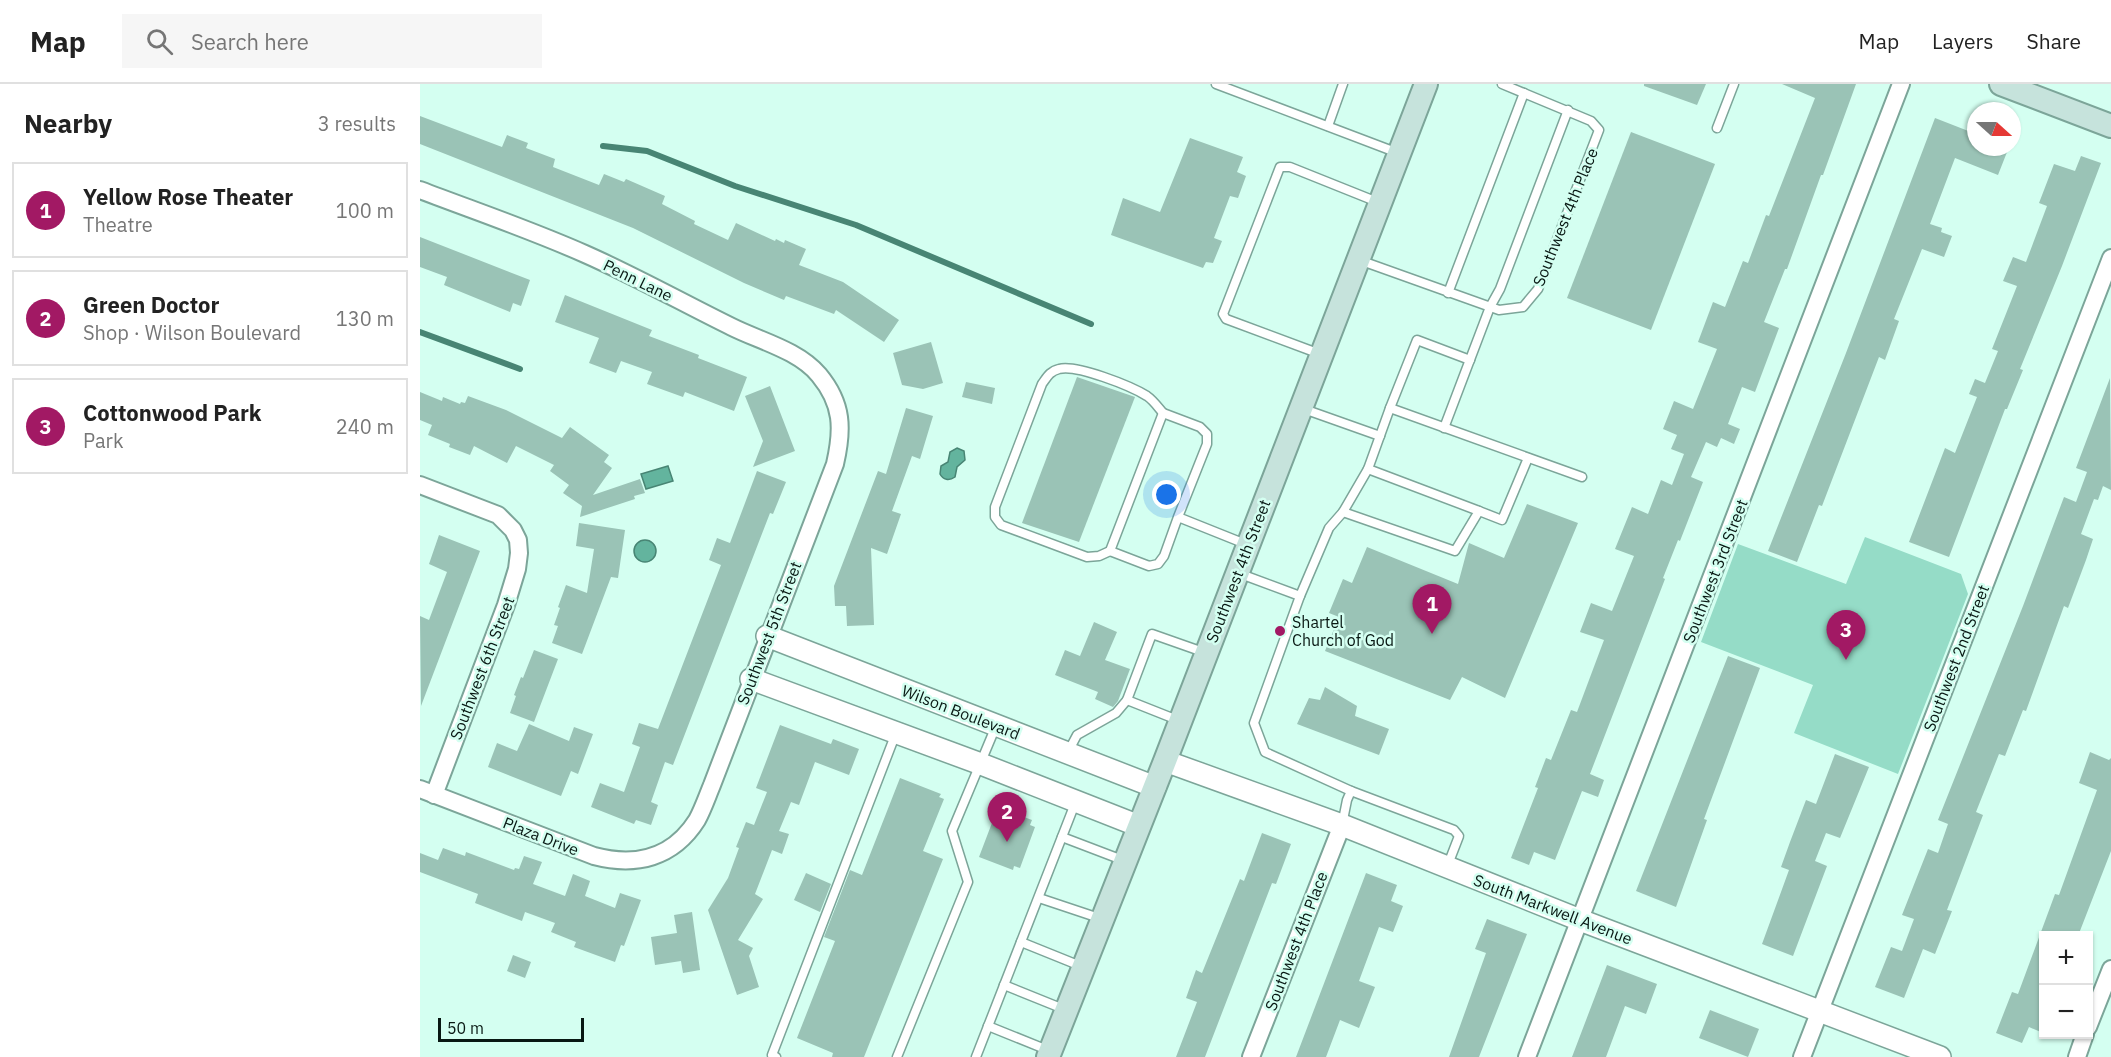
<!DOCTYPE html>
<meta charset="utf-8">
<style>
:root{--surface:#fff;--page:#f6f6f6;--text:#222;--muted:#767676;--line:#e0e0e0;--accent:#a21964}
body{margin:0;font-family:"IBM Plex Sans",sans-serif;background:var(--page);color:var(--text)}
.controls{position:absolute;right:18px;bottom:18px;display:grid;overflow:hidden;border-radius:0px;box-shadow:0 2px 4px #0004}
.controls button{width:54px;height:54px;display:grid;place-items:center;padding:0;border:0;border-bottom:2px solid var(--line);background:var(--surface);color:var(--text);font:30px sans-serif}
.compass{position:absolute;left:1547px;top:18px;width:54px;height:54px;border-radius:50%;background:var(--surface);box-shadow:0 2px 4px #0004;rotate:111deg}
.scale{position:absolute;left:18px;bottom:15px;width:146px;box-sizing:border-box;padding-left:6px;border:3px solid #081813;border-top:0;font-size:16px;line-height:21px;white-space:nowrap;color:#081813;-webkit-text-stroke:4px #d4fff1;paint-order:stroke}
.you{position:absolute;left:747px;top:411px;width:21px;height:21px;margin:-15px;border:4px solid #fff;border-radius:50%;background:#1a73e8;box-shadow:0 0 0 9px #1a73e833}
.badge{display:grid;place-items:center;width:39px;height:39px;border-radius:50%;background:var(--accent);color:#fff;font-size:20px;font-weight:700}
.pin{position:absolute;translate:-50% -50px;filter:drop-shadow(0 2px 3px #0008)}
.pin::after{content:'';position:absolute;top:32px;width:21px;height:18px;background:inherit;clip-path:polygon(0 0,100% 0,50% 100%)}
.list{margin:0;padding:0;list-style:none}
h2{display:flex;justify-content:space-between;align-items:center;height:78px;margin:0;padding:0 24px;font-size:26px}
h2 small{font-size:20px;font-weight:400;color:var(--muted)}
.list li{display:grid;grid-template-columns:39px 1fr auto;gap:18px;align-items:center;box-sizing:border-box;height:96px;margin:0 12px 12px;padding:0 12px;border:2px solid var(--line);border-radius:0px}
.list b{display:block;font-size:22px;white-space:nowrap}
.list p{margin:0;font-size:20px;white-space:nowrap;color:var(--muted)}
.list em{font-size:20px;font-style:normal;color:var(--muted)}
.icon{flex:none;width:33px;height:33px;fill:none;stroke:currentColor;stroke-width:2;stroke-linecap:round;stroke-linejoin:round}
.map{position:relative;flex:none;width:1691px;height:973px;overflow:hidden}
header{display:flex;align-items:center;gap:36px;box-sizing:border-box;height:84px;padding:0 30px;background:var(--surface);border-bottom:2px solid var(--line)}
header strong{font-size:28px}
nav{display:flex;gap:33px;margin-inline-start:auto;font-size:21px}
.search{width:420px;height:54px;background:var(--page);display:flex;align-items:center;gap:15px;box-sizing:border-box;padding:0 21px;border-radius:0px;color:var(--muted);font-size:22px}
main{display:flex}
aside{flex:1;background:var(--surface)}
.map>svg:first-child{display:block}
.green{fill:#95dcc7}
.water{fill:#63b49e;stroke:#488574;stroke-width:1.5}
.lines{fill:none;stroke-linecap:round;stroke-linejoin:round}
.stream{stroke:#488574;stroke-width:6}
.building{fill:#9ac3b6}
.service-casing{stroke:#7ca599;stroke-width:11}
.minor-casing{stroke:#7ca599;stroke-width:20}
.tertiary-casing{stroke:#7ca599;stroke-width:24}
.secondary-casing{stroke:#7ca599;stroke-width:26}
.service{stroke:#fff;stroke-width:8}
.minor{stroke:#fff;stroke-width:16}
.tertiary{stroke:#fff;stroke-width:21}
.secondary{stroke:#c6e3dc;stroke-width:22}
.poi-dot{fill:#a21964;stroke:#d4fff1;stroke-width:2}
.labels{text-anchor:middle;stroke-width:5;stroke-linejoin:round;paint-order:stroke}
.street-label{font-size:16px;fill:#081813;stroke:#d4fff1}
.poi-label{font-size:16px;fill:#081813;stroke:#d4fff1;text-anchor:start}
</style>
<header>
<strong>Map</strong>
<div class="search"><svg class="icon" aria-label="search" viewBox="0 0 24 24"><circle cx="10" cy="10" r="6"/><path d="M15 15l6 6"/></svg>Search here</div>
<nav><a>Map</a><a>Layers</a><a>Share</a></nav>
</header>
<main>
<aside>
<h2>Nearby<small>3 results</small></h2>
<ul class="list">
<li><span class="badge">1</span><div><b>Yellow Rose Theater</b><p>Theatre</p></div><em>100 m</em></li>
<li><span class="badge">2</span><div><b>Green Doctor</b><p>Shop · Wilson Boulevard</p></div><em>130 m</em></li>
<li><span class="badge">3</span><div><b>Cottonwood Park</b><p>Park</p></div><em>240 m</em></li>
</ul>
</aside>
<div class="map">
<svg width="1691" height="973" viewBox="0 0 1691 973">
<rect width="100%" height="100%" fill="#d4fff1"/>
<polygon class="green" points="1445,453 1541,490 1548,510 1478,690 1374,649 1393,601 1281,558 1318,460 1426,500"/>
<g class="water">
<path d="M537 364 544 367 545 376 537 383 535 393C529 397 523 396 520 390L521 382 528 378 530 368Z"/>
<polygon points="248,382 253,397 226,405 221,390"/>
<circle cx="225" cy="467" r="11"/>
</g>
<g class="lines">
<g class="stream">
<polyline points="183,62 227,67 315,102 436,141 671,240"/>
<polyline points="0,248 100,285"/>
</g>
</g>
<g class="building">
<polygon points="1224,0 1286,0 1277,21 1224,2"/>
<polygon points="1362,0 1436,0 1403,91 1401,91 1367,185 1365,185 1344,238 1359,244 1335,308 1322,303 1308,340 1320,345 1314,360 1301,354 1297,363 1286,358 1271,393 1283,398 1260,457 1258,456 1243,494 1245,495 1170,690 1184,696 1178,713 1162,707 1135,776 1114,768 1109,781 1091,774 1118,704 1115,703 1126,674 1131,676 1151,626 1157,628 1184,556 1160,548 1171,519 1192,527 1214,472 1195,465 1212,423 1228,430 1241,396 1252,401 1264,370 1251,365 1257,351 1243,345 1254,317 1273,325 1297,265 1278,258 1293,218 1305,223 1323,177 1328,179 1346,131 1349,132 1395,14"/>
<polygon points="0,32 82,63 87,51 108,59 106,64 135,75 133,83 179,101 184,90 204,98 206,95 245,112 242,120 275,137 274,140 308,156 316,139 355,157 356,155 364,159 365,156 386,165 379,181 423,198 479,236 464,258 416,226 414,230 366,212 364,216 324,199 213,144 0,60"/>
<polygon points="1515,34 1556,50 1556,63 1589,63 1578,91 1535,74 1510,140 1522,144 1521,148 1532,152 1524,173 1502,165 1474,235 1479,237 1465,276 1459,273 1402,422 1399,421 1377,478 1348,467 1426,269"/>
<polygon points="1211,48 1295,80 1231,246 1147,214"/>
<polygon points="770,54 823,73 817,88 826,92 818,114 810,112 794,154 802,157 793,179 786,178 783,184 691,151 703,114 740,128"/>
<polygon points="1661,72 1681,79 1642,182 1600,285 1603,286 1587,325 1585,325 1529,473 1489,458 1525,364 1535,369 1557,313 1549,310 1555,295 1565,299 1578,267 1572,265 1597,202 1583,197 1593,173 1606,178 1627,122 1619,119 1634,80 1655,87"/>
<polygon points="0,153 110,196 101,222 93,219 90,228 24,201 27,193 0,183"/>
<polygon points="145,211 232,246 229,252 279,271 278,274 327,293 314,327 265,308 263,313 227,300 232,288 201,277 196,289 169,279 179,254 135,238"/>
<polygon points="511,258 523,299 503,305 482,301 473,269"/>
<polygon points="657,293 715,313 659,458 602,439"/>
<polygon points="1690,294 1691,406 1683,402 1678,416 1674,415 1661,450 1673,455 1666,476 1648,524 1644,522 1606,627 1603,626 1585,672 1579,670 1556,728 1563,731 1527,826 1532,827 1515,870 1503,865 1484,914 1455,903 1471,863 1482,867 1494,835 1482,831 1508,765 1518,769 1528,740 1518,736 1603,522 1644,413 1656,418 1667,388 1656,384"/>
<polygon points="546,298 575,304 572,320 542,313"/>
<polygon points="350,302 375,367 333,383 343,357 325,312"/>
<polygon points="0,308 22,317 23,313 40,320 41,318 45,319 48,312 86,326 142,354 150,343 189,371 184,378 192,384 173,411 220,395 225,409 214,412 215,415 160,433 162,422 143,409 149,401 130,387 134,381 96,362 87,379 54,362 50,371 29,363 30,360 8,351 12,341 0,336"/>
<polygon points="486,324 513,332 500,375 492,372 472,427 481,430 467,470 451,464 454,541 427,542 426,522 415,522 414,502 458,387 466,390"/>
<polygon points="337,387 366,398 353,430 350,429 253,681 245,678 231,718 238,721 231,741 216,736 214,740 171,723 180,699 204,708 220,663 212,660 219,639 238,645 301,481 289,476 297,454 310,459"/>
<polygon points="1107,420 1158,439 1085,614 1042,593 1030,616 905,567 919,533 909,529 923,495 932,499 947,463 1038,500 1049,459 1084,474"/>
<polygon points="159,439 205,446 198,494 191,493 162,570 132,559 138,542 134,541 140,524 138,523 146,501 167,509 174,465 156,462"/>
<polygon points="19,451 60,467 1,622 0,532 9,536 27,488 9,480"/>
<polygon points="674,538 697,548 685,576 710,585 698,617 693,623 675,615 678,608 635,591 645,566 660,572"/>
<polygon points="114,566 138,575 114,638 90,629 96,612 94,611 101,593 103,594"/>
<polygon points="1308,572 1340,584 1284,735 1287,736 1256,823 1216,807"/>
<polygon points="905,603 937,622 935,632 969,645 959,671 877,640 889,614 900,616"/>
<polygon points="109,640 149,657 154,643 173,650 158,690 151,687 141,712 68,683 77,659 97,667"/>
<polygon points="360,641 411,660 413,655 439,665 429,691 395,678 379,721 371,718 359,747 369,750 362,770 352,766 335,810 343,815 318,856 333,864 329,872 339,903 317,911 288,826 308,794 319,764 316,763 326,738 334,741 347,708 336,704"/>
<polygon points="1670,668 1689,676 1691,674 1691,767 1658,852 1623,852 1623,949 1609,943 1602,959 1576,949 1592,908 1598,910 1635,810 1639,811 1677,706 1659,699"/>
<polygon points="1415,670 1449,683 1420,754 1406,749 1395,777 1407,782 1373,872 1342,860 1369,786 1361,783 1370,758 1386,716 1396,720"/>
<polygon points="480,694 521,710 519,713 524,715 503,767 523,775 444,973 412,973 413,969 377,954 415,857 404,853 430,786 442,791"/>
<polygon points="578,723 612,736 610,741 615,743 600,784 594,782 593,786 559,773"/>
<polygon points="842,749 871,760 856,800 852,799 785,973 756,973 777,918 766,914 776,886 782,889 820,795 824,797"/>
<polygon points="23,764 45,772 46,768 94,786 95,784 99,785 104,772 122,778 113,800 145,812 153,790 170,797 165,812 195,824 200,809 221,816 204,862 201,861 195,878 154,863 156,858 131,848 135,839 105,828 102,837 55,819 58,810 0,788 0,769 18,776"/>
<polygon points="386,789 411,800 400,828 374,816"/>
<polygon points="946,789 977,801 971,817 983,822 973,848 959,843 939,897 955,903 939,944 920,936 906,973 876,973"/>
<polygon points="272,828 280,886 263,889 261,877 235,881 231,853 257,849 254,831"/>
<polygon points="1067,835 1107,850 1059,973 1029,973 1066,869 1055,865"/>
<polygon points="93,871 111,878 105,894 87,887"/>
<polygon points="1187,881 1237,900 1226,930 1205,922 1186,973 1152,973"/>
<polygon points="1290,926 1339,945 1328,973 1279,954"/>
</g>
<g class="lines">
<g class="service-casing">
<g id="service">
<polyline points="796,0 978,69"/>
<polyline points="908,42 923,0"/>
<polyline points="1297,44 1314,0"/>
<polyline points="939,176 1079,226 1103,223 1118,205 1179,46 1171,37 1082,0"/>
<polyline points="1028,209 1104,9"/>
<polyline points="900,270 806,235 803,230 860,83 870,83 960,119"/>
<polyline points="881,324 960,352"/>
<polyline points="970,324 997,256 1050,276"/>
<polyline points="1024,344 1070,223 1080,205 1148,26"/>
<polyline points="1059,427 1082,436 1108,374"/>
<polyline points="923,428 1035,467 1059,427 948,385"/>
<polyline points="758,433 787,360 787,350 780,343 743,329 690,467 729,482 738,480 744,472 758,433 828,461"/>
<path d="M690 467 679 472 667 473 581 441 575 433V423L622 300C627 293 630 287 639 285 656 280 711 302 727 312 733 316 738 323 743 329"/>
<polyline points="818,489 880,512 909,444 923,428 948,385 970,324 1162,393"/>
<polyline points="880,512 834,639 845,668 931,707 927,716 922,741"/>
<polyline points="760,637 707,616 732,550 786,569"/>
<polyline points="648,668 657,651 696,629 707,616"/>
<polyline points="931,707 1034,746 1039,752 1027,783"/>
<polyline points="642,753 705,777"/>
<polyline points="619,814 682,835"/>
<polyline points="601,858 663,883"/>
<polyline points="584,901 646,926"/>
<polyline points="568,942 630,967"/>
<polyline points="356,973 352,971 476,649"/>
<polyline points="477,973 548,798 532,747 576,642"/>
<polyline points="556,973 656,717"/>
</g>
</g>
<g class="minor-casing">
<g id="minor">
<path d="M0 106C55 127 111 146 165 170 215 192 263 219 312 243 340 257 378 266 399 291 423 320 423 345 415 380L292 701C287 713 283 725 277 736 253 774 216 783 174 772L0 705"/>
<polyline points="0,401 78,431 93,446 98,456 99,469 97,485 86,521 14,711"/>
<polyline points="1668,943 1691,885"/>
<polyline points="831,973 922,741"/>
<polyline points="1107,973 1481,0"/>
<polyline points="1382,973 1691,174"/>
<polyline points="1657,973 1665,950"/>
</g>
</g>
<g class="tertiary-casing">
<g id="tertiary">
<polyline points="347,552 735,703"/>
<polyline points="331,595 561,680 719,742"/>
<polyline points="745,677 922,741 1160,836 1520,973"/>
</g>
</g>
<g class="secondary-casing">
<g id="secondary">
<polyline points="1581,0 1691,42"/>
<polyline points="628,973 745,677 1006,0"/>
</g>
</g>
<use href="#service" class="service"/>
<use href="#minor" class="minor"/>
<use href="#tertiary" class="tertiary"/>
<use href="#secondary" class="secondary"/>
</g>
<circle class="poi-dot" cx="860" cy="547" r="6"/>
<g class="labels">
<g class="street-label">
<text transform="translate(1145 133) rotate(-68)" y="6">Southwest 4th Place</text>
<text transform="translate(218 196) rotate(26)" y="6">Penn Lane</text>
<text transform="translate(818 487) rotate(-69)" y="6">Southwest 4th Street</text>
<text transform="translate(1295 487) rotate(-69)" y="6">Southwest 3rd Street</text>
<text transform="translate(349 549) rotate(-69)" y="6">Southwest 5th Street</text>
<text transform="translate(1536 574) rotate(-69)" y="6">Southwest 2nd Street</text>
<text transform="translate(62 584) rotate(-69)" y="6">Southwest 6th Street</text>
<text transform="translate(541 628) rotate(21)" y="6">Wilson Boulevard</text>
<text transform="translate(121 752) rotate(21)" y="6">Plaza Drive</text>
<text transform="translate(1133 825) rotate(21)" y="6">South Markwell Avenue</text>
<text transform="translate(876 857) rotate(-69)" y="6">Southwest 4th Place</text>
</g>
<g class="poi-label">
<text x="872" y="544">Shartel<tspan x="872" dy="18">Church of God</tspan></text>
</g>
</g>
</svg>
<div class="controls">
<button>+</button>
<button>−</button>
</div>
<svg class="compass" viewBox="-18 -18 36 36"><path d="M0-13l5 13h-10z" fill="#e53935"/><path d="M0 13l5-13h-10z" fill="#767676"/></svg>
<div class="scale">50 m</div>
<div class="you"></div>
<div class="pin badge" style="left:1012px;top:550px">1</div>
<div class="pin badge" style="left:587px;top:758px">2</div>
<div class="pin badge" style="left:1426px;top:576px">3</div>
</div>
</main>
